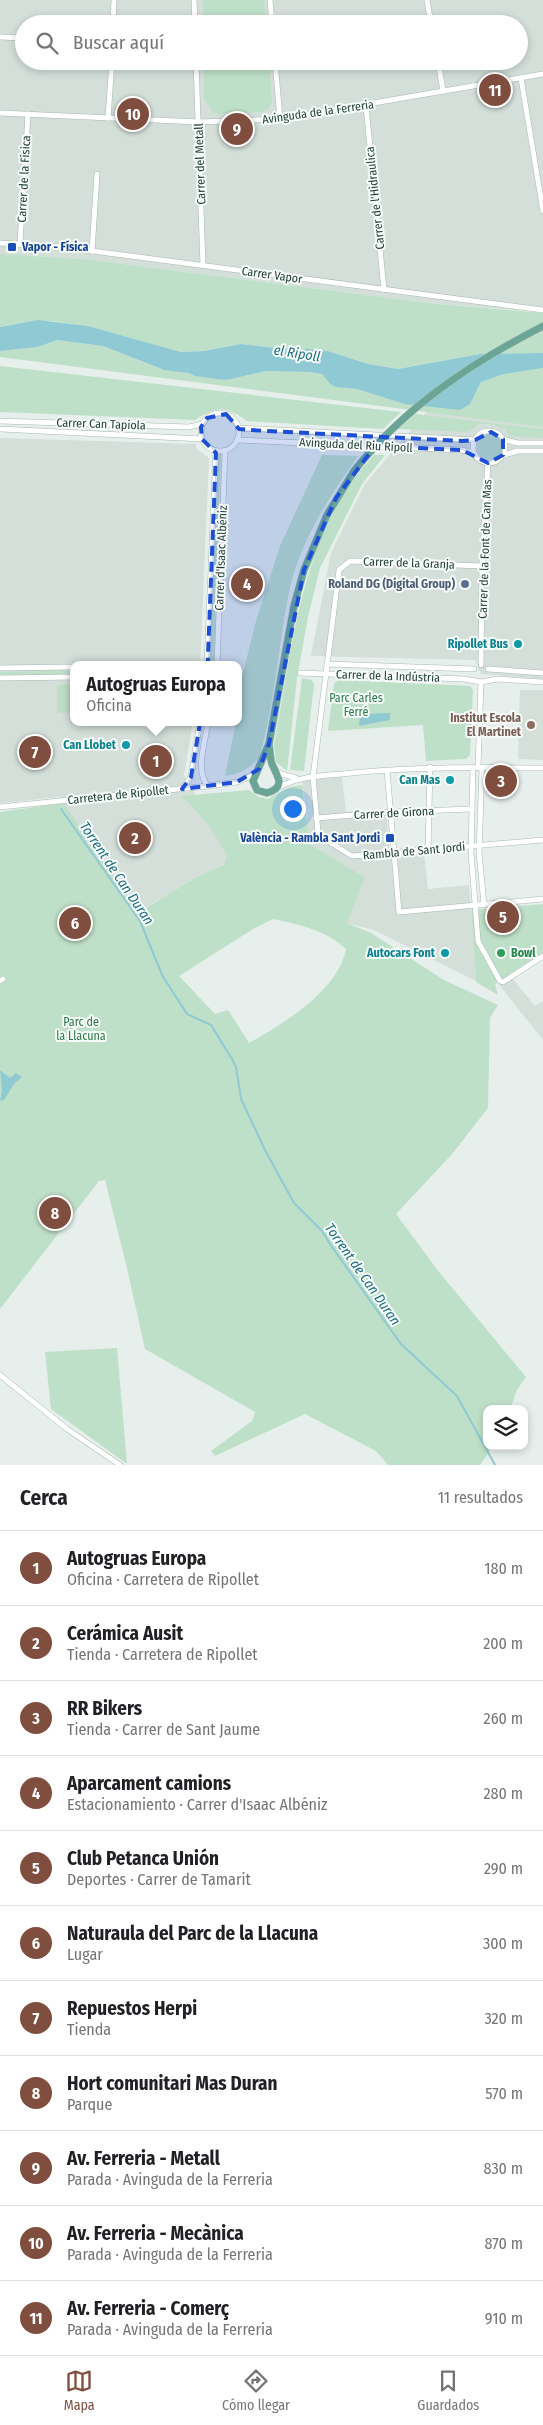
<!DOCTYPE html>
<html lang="es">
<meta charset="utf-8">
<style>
:root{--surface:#fff;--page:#f2f2f2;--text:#202124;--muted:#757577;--line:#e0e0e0;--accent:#7f4e3f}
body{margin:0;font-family:"Fira Sans Condensed",sans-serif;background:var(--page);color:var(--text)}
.controls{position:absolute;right:15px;bottom:15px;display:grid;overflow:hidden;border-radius:10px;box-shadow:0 2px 8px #0003}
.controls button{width:45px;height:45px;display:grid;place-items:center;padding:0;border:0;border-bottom:1px solid var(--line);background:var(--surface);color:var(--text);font:25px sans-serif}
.you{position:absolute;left:292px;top:808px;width:18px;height:18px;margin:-12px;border:4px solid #fff;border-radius:50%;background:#1a73e8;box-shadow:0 0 0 8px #1a73e833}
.badge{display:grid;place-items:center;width:32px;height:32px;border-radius:50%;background:var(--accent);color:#fff;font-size:16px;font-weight:700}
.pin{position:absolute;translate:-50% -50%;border:2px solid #fff;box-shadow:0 1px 5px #0006}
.popup{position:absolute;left:70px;top:661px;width:172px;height:65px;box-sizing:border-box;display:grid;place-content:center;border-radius:10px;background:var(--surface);filter:drop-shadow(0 1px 4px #0005);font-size:16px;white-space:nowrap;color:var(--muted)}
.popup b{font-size:19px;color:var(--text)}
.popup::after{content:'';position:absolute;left:50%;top:100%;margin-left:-10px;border:10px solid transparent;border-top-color:var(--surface)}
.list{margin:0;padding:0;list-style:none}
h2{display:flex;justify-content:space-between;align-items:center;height:65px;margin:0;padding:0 20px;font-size:21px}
h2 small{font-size:16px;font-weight:400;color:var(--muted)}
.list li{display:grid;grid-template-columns:32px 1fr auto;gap:15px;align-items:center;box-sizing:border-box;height:75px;padding:0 20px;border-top:1px solid var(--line)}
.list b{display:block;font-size:19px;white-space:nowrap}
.list p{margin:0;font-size:16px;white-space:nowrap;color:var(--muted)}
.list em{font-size:16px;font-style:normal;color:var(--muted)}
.icon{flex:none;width:28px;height:28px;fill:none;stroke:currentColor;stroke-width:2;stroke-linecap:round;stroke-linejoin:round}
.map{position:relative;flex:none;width:543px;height:1465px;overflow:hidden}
.search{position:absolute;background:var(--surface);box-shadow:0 2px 8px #0003;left:15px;right:15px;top:15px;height:55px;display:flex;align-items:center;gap:12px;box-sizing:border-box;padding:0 18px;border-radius:28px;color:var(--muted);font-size:19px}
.sheet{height:890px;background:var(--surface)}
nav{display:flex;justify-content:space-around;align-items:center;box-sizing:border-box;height:70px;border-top:1px solid var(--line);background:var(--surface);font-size:14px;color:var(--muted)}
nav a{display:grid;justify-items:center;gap:2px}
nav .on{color:var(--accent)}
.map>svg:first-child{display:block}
.built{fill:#d4dfda;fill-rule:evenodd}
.green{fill:#bfe0c8;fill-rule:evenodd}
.water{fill:#8ec9d4}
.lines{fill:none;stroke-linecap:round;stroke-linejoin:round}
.stream{stroke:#8ec9d4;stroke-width:2}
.minor-casing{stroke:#a8b8b2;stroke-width:6}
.major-casing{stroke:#c2cac8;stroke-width:8}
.minor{stroke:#fff;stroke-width:5}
.major{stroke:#6aa596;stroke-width:7}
.major-bridge-casing{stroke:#c2cac8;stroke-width:8;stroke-linecap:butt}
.major-bridge{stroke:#6aa596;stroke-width:7}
.marked{fill:#1d4ed8;fill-opacity:0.2;stroke:#1d4ed8;stroke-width:4;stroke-dasharray:10 6;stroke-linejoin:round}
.transit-dot{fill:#1a4fb4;stroke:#f7fbf9;stroke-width:2}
.service-dot{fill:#5c6f8a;stroke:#f7fbf9;stroke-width:2}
.culture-dot{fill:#0f9aa8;stroke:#f7fbf9;stroke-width:2}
.education-dot{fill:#8d6e63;stroke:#f7fbf9;stroke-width:2}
.leisure-dot{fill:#2e9e5b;stroke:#f7fbf9;stroke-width:2}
.labels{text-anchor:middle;stroke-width:4;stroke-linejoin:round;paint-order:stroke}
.street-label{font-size:12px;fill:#24423a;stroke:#f7fbf9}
.transit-label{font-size:12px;font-weight:bold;fill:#164399;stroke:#f7fbf9;text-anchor:start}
.service-label{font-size:12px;font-weight:bold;fill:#4e5e75;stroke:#f7fbf9;text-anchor:end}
.culture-label{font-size:12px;font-weight:bold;fill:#0d838f;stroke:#f7fbf9;text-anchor:end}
.park-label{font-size:12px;fill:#2d7a4b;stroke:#f7fbf9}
.education-label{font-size:12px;font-weight:bold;fill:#785e54;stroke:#f7fbf9;text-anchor:end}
.leisure-label{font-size:12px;font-weight:bold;fill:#27864d;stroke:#f7fbf9;text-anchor:start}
.water-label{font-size:14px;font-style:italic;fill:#1c6f80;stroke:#f7fbf9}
</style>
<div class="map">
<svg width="543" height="1465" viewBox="0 0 543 1465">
<rect width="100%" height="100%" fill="#e6efeb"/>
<g class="built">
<path d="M0 0H543V312L428 303 84 259 0 254ZM24 24H519V61H24Z"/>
<polygon points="428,410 543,427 543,679 481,674 475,660 311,656 331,553 365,484"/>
<polygon points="0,438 195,444 197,449 209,458 200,665 74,665 74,722 193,722 184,775 230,855 226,864 198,876 137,913 60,797 0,803"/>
<polygon points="520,690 543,690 543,760 518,759"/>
<polygon points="342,777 346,812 386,809 390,856 424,854 428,889 469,885 476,981 374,930 346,923 365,877 310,844 302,781"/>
<polygon points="509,974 535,1006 543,1001 543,1040 496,981"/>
</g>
<g class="green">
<polygon points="203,0 264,0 266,24 203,24"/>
<polygon points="204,61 269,61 272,101 269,108 261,112 214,114 204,99"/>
<polygon points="0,254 84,259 428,303 543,313 543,353 480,354 398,369 368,364 328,351 309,349 285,349 241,344 204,351 181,352 88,326 51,321 32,321 0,327"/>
<polygon points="57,340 103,346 158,368 189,373 195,376 227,380 266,371 309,372 322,374 330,384 336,387 357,389 404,404 470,404 481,382 504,374 543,368 543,427 0,357 0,351 38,347"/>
<path d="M0 366 401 412 383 429 247 421C224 405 218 406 195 420L0 412Z"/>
<polygon points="415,414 543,429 543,438 510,436 505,429 490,424 479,424 468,432 398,429"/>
<circle cx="490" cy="447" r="12"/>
<polygon points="217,454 221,454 214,660 208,661"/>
<path d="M322 455 358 456C329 497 300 541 289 592 278 647 275 704 259 758 249 769 240 774 225 776L236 722H238L241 681 256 621 280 546Z"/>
<path d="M374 455H385L362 484 320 568 308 617 297 678 287 771 276 762 274 745C290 660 298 568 344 493 352 479 364 467 374 455Z"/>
<polygon points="73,670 73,674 0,675 0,672"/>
<polygon points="302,678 312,680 314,685 304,771 290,770"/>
<polygon points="338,680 470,686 473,690 470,755 466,759 426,761 423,725 328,731 334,684"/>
<polygon points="73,684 73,712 57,713 57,685"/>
<path d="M302 785 310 844 365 877 347 923 371 933 444 980 498 1005 490 1018 488 1108 453 1153 396 1214 439 1272 526 1377 517 1390 510 1409H487V1446H493L480 1465H388L376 1451 305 1414 215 1456 211 1451 252 1421 255 1412 145 1349 126 1264 105 1180 99 1181 0 1309V812L64 803 138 913 198 876 224 865 227 855C214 832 201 813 181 796L249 790 259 797 268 799 289 787ZM273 919C300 925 326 930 346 949 339 990 283 1024 249 1043L228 1010 215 1014 179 976 253 929Z"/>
<polygon points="543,904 543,952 495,984 498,995 476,982 471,910"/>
<polygon points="117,1348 127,1464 51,1409 45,1352"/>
</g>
<g class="water">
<polygon points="38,320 88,326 181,352 204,351 241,344 285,349 309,349 328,351 368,364 398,369 480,354 543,353 543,368 504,374 481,382 470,404 460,410 404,404 357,389 336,387 330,384 322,374 309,372 266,371 227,380 217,379 195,376 189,373 164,370 103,346 57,340 38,347 0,351 0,327"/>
<polygon points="390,713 390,720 359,726 360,714"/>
<polygon points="0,1070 10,1078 16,1073 22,1077 14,1084 4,1100 0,1101 2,1090"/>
</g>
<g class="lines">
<polyline class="stream" points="61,809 140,921 162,975 187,1014 211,1025 232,1059 236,1067 241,1099 266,1152 294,1203 322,1231 332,1247 401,1344 457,1396 495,1465"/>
<g class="minor-casing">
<g id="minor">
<polyline points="194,0 195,24"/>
<polyline points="270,0 272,24"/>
<polyline points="427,0 431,24"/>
<polyline points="113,24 114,0"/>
<polyline points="0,37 24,38"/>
<polyline points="196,61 203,266"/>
<polyline points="275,61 280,119"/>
<polyline points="438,61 443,91"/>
<polyline points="521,78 543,211"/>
<polyline points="366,106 384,290"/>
<polyline points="0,113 199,122 280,119 543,74"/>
<polyline points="108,118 112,61"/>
<polyline points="0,243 62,247 543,310"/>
<polyline points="20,243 28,114"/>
<polyline points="92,251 97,174"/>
<circle cx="220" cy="432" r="19"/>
<polyline points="0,421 189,427 202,424"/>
<polyline points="238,428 475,440"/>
<polyline points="0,429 202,439"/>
<circle cx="489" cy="447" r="16"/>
<polyline points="503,439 517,443 543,443"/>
<polyline points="237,440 462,450 474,453"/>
<polyline points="504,455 517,451 543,451"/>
<polyline points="482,566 350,561 339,570 313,777 318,832 320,836 352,856 543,840"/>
<polyline points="327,664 474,669"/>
<polyline points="207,665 216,451"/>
<polyline points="217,665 225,451"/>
<polyline points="481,665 482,566 488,463"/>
<polyline points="0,668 74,667"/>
<polyline points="488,669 543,673"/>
<polyline points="300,673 464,679 481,682 497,679 543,682"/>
<polyline points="0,678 74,677"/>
<polyline points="473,767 471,853 478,941 500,981 503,982 543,956"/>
<polyline points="478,768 481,682"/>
<polyline points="482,768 479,853 484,904"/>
<polyline points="387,770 399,912 543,899"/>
<polyline points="278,773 296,778"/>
<path d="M208 786C194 771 206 740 208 722"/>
<polyline points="183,788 191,777 200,722"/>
<path d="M277 788C300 775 326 776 352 773 416 767 479 767 543 768"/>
<polyline points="0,807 208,786 237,782 255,774"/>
<polyline points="316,818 391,812 472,809"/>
<polyline points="428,850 430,767"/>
<polyline points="0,981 3,979"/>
<polyline points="0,1375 67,1429 120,1465"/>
</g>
</g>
<g class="major-casing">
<path id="major" d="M269 744C270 751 270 758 272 764 277 776 287 787 267 793L257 790 253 781 269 744 294 606 304 570 327 515 354 471"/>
</g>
<use href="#minor" class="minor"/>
<use href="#major" class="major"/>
<g class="major-bridge-casing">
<path id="major-bridge" d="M354 471C405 407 471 363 543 326"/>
</g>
<use href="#major-bridge" class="major-bridge"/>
</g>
<path class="marked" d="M226 414 239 429 249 430 462 441 475 440 491 432 503 439V455L488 463 462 450 375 446 336 498 304 570 269 744 259 769 237 782 182 789 191 777 207 681 216 453 202 439 201 427 207 418Z"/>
<g class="transit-dot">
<rect x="7" y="242" width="10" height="10" rx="2.5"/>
<rect x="385" y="833" width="10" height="10" rx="2.5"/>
</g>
<circle class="service-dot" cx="465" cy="584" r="5"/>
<g class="culture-dot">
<circle cx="518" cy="644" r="5"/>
<circle cx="126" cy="745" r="5"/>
<circle cx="450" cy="780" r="5"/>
<circle cx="445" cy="953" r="5"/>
</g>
<circle class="education-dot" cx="531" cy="725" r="5"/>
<circle class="leisure-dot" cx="501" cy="953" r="5"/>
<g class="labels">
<g class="street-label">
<text transform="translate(318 112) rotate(-8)" y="4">Avinguda de la Ferreria</text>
<text transform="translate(200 164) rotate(-92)" y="4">Carrer del Metall</text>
<text transform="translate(24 179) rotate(-87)" y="4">Carrer de la Física</text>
<text transform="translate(375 198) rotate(-96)" y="4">Carrer de l'Hidraulica</text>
<text transform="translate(272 275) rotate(8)" y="4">Carrer Vapor</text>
<text transform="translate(101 424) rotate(2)" y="4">Carrer Can Tapiola</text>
<text transform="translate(356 445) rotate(3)" y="4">Avinguda del Riu Ripoll</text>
<text transform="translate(485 549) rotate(-88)" y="4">Carrer de la Font de Can Mas</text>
<text transform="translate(221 558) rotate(-88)" y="4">Carrer d'Isaac Albéniz</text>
<text transform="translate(409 563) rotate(2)" y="4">Carrer de la Granja</text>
<text transform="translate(388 676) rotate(2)" y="4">Carrer de la Indústria</text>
<text transform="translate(118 795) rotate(-6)" y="4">Carretera de Ripollet</text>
<text transform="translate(394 813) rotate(-3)" y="4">Carrer de Girona</text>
<text transform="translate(414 851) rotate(-5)" y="4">Rambla de Sant Jordi</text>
</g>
<g class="transit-label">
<text x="22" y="251">Vapor - Física</text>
<text x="380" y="842" text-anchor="end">València - Rambla Sant Jordi</text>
</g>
<g class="service-label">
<text x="455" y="588">Roland DG (Digital Group)</text>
</g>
<g class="culture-label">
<text x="508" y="648">Ripollet Bus</text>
<text x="116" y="749">Can Llobet</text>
<text x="440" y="784">Can Mas</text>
<text x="435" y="957">Autocars Font</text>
</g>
<g class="park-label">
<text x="356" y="702">Parc Carles<tspan x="356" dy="14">Ferré</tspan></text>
<text x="81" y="1026">Parc de<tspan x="81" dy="14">la Llacuna</tspan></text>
</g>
<g class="education-label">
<text x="521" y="722">Institut Escola<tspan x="521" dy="14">El Martinet</tspan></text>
</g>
<g class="leisure-label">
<text x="511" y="957">Bowl</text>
</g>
<g class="water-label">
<text transform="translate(297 353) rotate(9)" y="5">el Ripoll</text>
<text transform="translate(117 873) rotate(56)" y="5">Torrent de Can Duran</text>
<text transform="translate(363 1274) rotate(55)" y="5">Torrent de Can Duran</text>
</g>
</g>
</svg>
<div class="controls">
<button><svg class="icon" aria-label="layers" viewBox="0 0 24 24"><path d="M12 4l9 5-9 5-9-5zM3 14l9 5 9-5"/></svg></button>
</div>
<div class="you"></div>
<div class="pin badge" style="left:156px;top:761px">1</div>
<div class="popup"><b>Autogruas Europa</b>Oficina</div>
<div class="pin badge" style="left:135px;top:838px">2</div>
<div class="pin badge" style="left:501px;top:781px">3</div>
<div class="pin badge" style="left:247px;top:584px">4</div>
<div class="pin badge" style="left:503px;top:917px">5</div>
<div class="pin badge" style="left:75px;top:923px">6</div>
<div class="pin badge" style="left:35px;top:752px">7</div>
<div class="pin badge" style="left:55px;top:1213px">8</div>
<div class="pin badge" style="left:237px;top:129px">9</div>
<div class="pin badge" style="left:133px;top:114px">10</div>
<div class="pin badge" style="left:495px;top:90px">11</div>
<div class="search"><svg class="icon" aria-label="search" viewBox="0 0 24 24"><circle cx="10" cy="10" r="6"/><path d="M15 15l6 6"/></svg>Buscar aquí</div>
</div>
<section class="sheet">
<h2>Cerca<small>11 resultados</small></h2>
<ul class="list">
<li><span class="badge">1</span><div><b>Autogruas Europa</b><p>Oficina · Carretera de Ripollet</p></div><em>180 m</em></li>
<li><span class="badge">2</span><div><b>Cerámica Ausit</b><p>Tienda · Carretera de Ripollet</p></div><em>200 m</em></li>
<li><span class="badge">3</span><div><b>RR Bikers</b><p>Tienda · Carrer de Sant Jaume</p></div><em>260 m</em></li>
<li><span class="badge">4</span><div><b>Aparcament camions</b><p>Estacionamiento · Carrer d'Isaac Albéniz</p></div><em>280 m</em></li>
<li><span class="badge">5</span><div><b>Club Petanca Unión</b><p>Deportes · Carrer de Tamarit</p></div><em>290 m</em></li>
<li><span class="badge">6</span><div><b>Naturaula del Parc de la Llacuna</b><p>Lugar</p></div><em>300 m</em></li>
<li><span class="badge">7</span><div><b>Repuestos Herpi</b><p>Tienda</p></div><em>320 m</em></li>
<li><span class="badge">8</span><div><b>Hort comunitari Mas Duran</b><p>Parque</p></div><em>570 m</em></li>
<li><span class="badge">9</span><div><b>Av. Ferreria - Metall</b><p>Parada · Avinguda de la Ferreria</p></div><em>830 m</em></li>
<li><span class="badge">10</span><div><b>Av. Ferreria - Mecànica</b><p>Parada · Avinguda de la Ferreria</p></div><em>870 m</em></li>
<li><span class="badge">11</span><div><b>Av. Ferreria - Comerç</b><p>Parada · Avinguda de la Ferreria</p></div><em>910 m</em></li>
</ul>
</section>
<nav>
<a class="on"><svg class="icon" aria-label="map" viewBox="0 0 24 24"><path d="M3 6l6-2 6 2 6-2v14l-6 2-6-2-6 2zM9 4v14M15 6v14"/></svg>Mapa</a>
<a><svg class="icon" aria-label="directions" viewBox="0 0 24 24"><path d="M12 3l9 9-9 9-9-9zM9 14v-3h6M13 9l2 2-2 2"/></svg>Cómo llegar</a>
<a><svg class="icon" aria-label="saved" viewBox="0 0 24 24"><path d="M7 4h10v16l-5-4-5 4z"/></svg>Guardados</a>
</nav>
